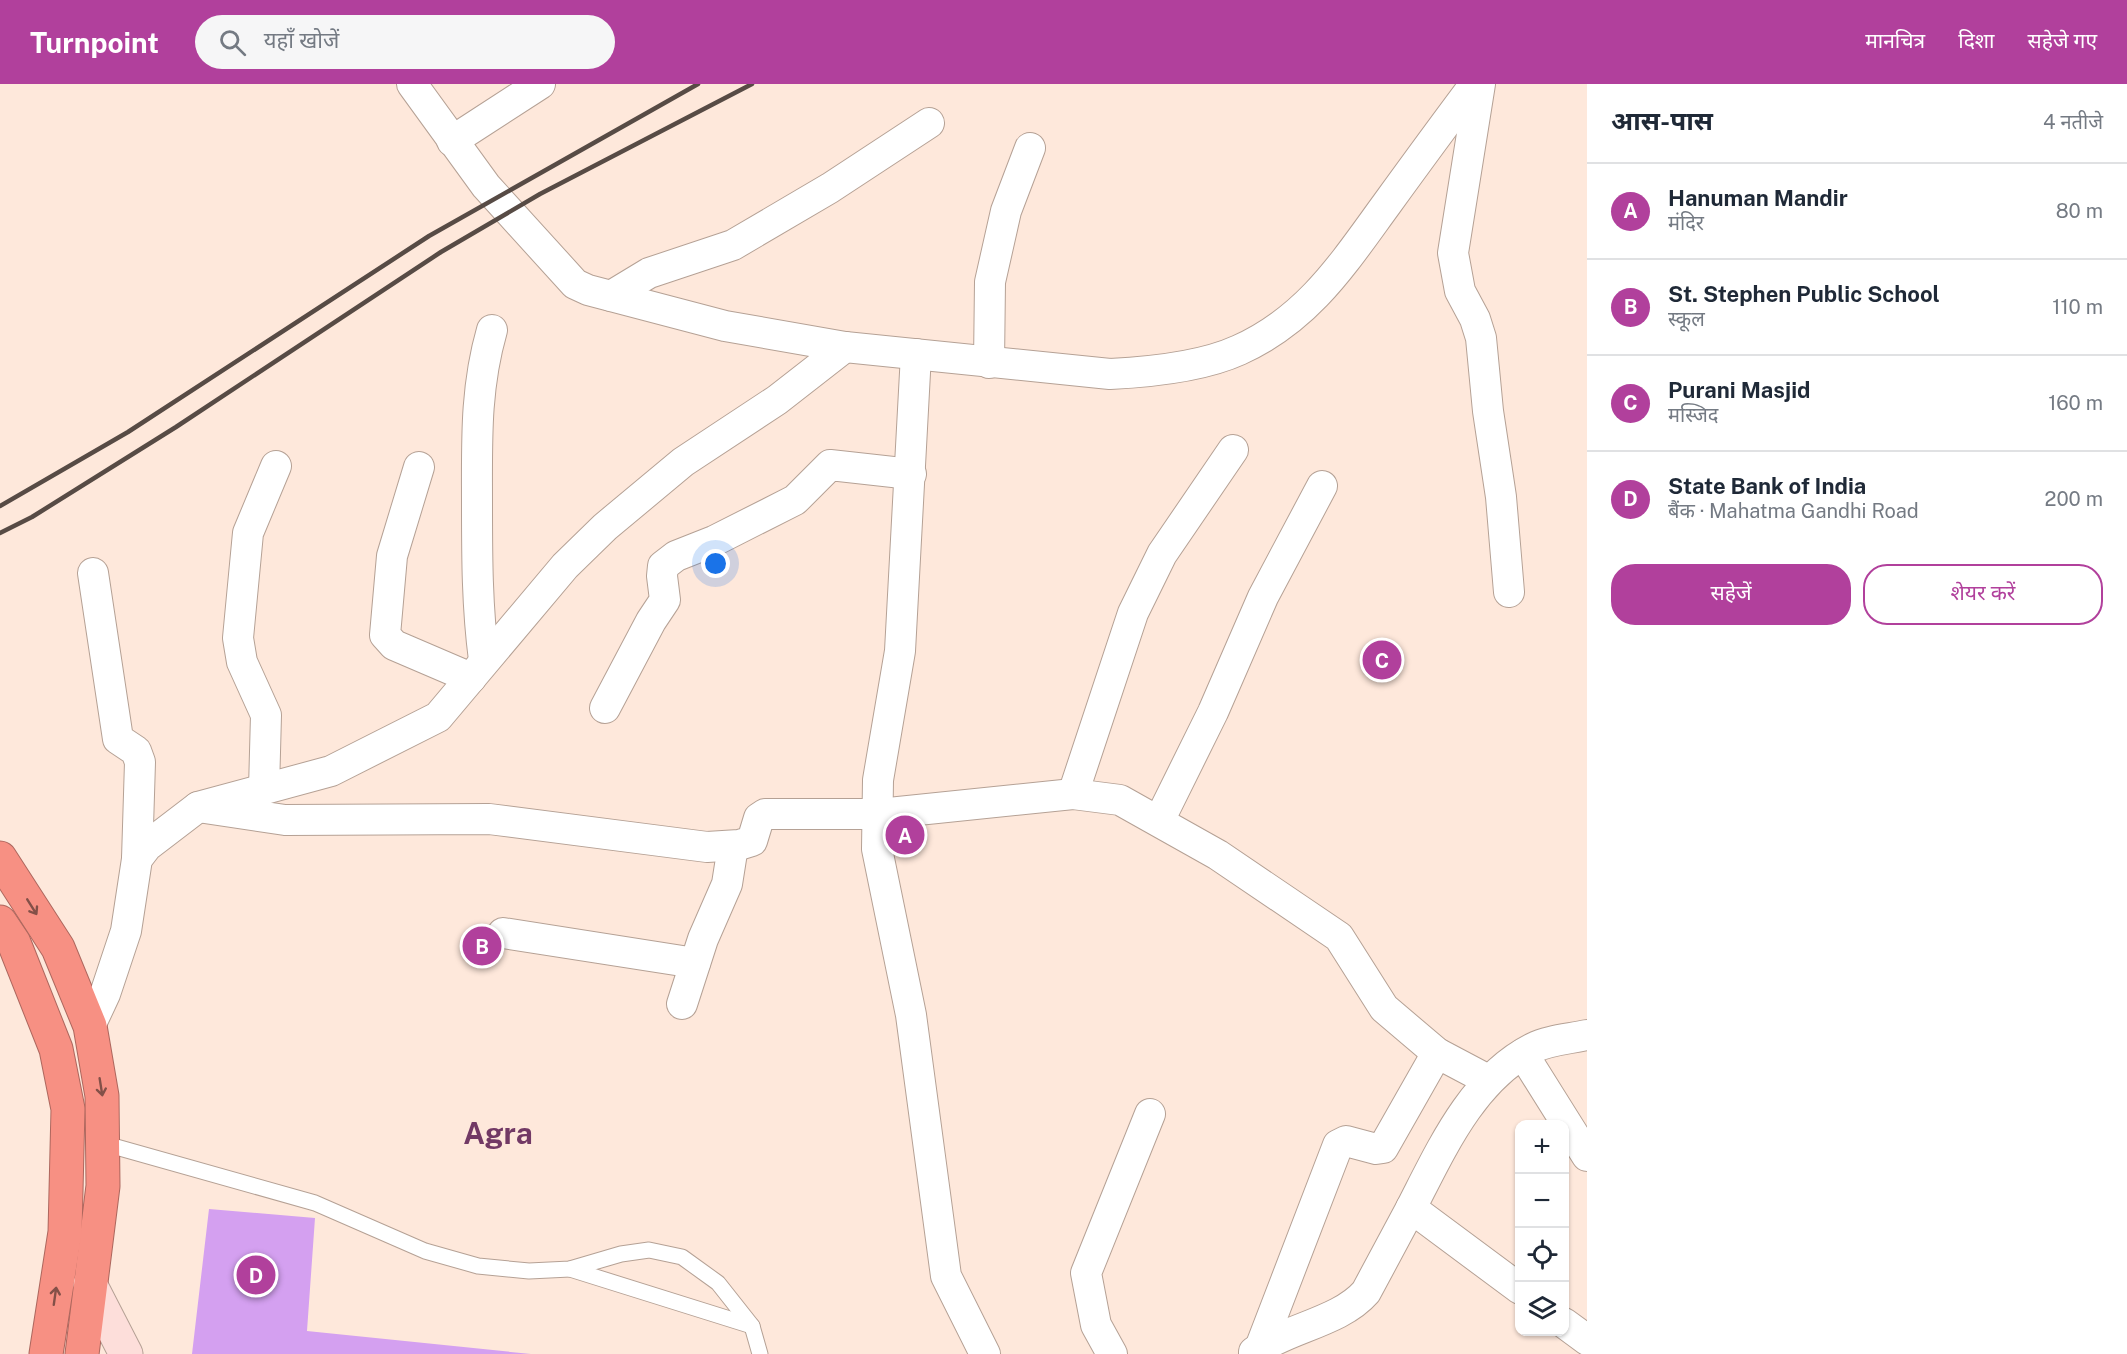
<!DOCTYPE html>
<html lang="hi">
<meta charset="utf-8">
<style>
:root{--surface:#fff;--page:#f6f6f7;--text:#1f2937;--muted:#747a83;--line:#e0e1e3;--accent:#b1409c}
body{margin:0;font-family:"Public Sans","Noto Sans Devanagari",sans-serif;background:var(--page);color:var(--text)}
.controls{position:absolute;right:18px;bottom:18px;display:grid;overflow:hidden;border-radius:12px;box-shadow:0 2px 4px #0004}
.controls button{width:54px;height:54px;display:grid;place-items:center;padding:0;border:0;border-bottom:2px solid var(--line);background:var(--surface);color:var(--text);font:30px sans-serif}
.you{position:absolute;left:716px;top:480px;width:21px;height:21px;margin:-15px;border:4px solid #fff;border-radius:50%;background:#1a73e8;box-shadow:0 0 0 9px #1a73e833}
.badge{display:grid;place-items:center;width:39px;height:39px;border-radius:50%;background:var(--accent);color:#fff;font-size:20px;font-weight:700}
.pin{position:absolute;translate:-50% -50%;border:3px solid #fff;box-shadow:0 2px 6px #0006}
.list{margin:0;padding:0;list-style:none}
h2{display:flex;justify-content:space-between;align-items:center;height:78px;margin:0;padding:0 24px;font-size:26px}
h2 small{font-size:20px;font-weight:400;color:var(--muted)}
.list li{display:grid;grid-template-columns:39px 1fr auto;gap:18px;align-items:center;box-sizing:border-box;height:96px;padding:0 24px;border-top:2px solid var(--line)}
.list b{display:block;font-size:22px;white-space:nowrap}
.list p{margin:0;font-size:20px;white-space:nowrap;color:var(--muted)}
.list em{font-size:20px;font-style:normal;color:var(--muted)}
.actions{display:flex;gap:12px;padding:18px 24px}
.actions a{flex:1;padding:14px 0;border:2px solid var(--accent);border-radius:24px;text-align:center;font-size:21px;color:var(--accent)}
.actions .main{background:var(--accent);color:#fff}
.icon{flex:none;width:33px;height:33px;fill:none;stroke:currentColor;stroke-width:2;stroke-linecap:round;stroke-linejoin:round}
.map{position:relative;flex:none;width:1587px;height:1270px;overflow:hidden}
header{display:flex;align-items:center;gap:36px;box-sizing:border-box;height:84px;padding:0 30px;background:var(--accent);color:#fff}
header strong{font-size:28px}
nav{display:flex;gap:33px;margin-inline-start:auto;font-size:21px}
.search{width:420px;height:54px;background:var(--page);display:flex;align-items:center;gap:15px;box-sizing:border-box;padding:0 21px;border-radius:33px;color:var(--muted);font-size:22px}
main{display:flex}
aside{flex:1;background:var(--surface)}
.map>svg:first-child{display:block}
.building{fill:#d4a0f0}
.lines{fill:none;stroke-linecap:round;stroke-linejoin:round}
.lane-casing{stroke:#b5a195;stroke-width:17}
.street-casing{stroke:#b5a195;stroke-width:32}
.secondary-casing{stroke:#b5a195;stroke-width:35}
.highway-casing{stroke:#ad675e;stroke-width:35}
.lane{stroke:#fff;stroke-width:15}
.street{stroke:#fff;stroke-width:30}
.secondary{stroke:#fddeda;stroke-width:33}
.highway{stroke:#f79083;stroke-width:33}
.rail{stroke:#574b45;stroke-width:4.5}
.oneway{stroke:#835048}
.labels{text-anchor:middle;stroke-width:4.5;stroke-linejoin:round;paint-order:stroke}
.town-label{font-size:30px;font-weight:bold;fill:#723965;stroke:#fee8db}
</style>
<header>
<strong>Turnpoint</strong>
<div class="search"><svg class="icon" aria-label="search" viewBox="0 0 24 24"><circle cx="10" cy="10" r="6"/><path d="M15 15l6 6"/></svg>यहाँ खोजें</div>
<nav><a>मानचित्र</a><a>दिशा</a><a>सहेजे गए</a></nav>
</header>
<main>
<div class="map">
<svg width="1587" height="1270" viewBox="0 0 1587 1270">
<rect width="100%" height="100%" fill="#fee8db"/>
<polygon class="building" points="209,1125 315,1134 307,1247 531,1270 192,1270"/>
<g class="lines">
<g class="lane-casing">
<g id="lane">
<polyline points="102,1059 315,1119 425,1167 478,1182 529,1187 570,1185 621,1170 649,1166 682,1173 718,1199 752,1242 760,1270"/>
<polyline points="570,1185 752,1242"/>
</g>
</g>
<g class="street-casing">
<g id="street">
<path d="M412 0 486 102 575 200 588 206 725 242 845 263 1110 290C1150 288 1202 283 1239 266 1308 235 1343 180 1386 121 1415 81 1445 40 1475 0"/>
<polyline points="1480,0 1453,169 1460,207 1475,235 1481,254 1488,327 1501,413 1509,508"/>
<polyline points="452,57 540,0"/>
<polyline points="611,212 649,189 733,161 830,104 929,39"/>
<polyline points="916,270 900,567 878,696 877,765 911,931 946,1192 985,1270"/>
<polyline points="989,279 990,198 1006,127 1030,64"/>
<polyline points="419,383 392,472 385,551 394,561 471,594"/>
<polyline points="93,489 118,655 136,667 140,678 137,775"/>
<path d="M484 576C477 523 477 472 477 419 477 358 475 305 492 246"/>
<polyline points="605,624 651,537 665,516 662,492 663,482 676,472 714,457 795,416 830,381 911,390"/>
<polyline points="264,705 266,631 242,578 238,554 248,449 276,382"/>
<polyline points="1073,710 1133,529 1162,470 1233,366"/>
<polyline points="198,723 285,736 489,735 707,763 739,761 752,757 759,734 765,730 879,730 1073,710 1120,716 1218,771 1339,853 1384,924 1437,969 1488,996"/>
<polyline points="1159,737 1213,628 1263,513 1322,402"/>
<polyline points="503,849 695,879"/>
<polyline points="682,920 703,855 727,800 733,762"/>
<polyline points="90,942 105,910 126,847 137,775 147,762 198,723 331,687 438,633 565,482 605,443 683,378 777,316 845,263"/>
<polyline points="1523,970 1587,1072"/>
<path d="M1520 1205 1411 1124C1441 1066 1472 995 1533 964 1549 956 1569 955 1587 951"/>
<polyline points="1564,1239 1587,1256"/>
<polyline points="1260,1264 1338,1061 1346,1057 1376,1065 1383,1064 1437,969"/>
<path d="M1254 1268C1287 1244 1340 1238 1366 1208L1411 1124"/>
<polyline points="1112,1270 1096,1241 1086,1189 1150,1030"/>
</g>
</g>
<g class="secondary-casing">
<polyline id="secondary" points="90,1200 126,1270"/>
</g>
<g class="highway-casing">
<g id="highway">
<polyline points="0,774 58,864 90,942 102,1012 103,1102 82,1270"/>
<polyline points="0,838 14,859 56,965 68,1025 65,1148 46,1270"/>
</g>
</g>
<use href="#lane" class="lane"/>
<use href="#street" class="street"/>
<use href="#secondary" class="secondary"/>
<use href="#highway" class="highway"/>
<g class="rail">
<polyline points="0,422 128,348 429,152 698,0"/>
<polyline points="0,449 32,433 176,343 441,168 540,110 752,0"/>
</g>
</g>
<defs><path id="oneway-shaft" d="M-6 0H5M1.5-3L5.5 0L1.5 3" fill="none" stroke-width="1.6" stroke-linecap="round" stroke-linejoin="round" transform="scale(1.5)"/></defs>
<g class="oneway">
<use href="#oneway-shaft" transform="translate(32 823) rotate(58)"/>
<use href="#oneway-shaft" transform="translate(101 1003) rotate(81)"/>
<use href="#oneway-shaft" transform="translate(55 1212) rotate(-82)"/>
</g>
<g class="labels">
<g class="town-label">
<text x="498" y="1060">Agra</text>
</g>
</g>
</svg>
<div class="controls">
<button>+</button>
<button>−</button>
<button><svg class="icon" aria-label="locate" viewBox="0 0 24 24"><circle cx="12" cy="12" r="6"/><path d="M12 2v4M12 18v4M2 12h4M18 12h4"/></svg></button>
<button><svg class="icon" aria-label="layers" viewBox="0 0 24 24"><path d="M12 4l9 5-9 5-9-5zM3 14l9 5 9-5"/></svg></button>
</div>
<div class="you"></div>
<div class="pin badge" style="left:905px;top:751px">A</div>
<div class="pin badge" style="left:482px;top:862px">B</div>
<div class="pin badge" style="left:1382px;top:576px">C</div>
<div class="pin badge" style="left:256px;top:1191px">D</div>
</div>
<aside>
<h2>आस-पास<small>4 नतीजे</small></h2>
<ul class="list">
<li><span class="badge">A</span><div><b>Hanuman Mandir</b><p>मंदिर</p></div><em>80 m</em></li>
<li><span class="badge">B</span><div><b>St. Stephen Public School</b><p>स्कूल</p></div><em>110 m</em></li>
<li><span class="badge">C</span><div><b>Purani Masjid</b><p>मस्जिद</p></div><em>160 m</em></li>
<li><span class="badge">D</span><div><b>State Bank of India</b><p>बैंक · Mahatma Gandhi Road</p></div><em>200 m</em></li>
</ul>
<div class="actions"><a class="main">सहेजें</a><a>शेयर करें</a></div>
</aside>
</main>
